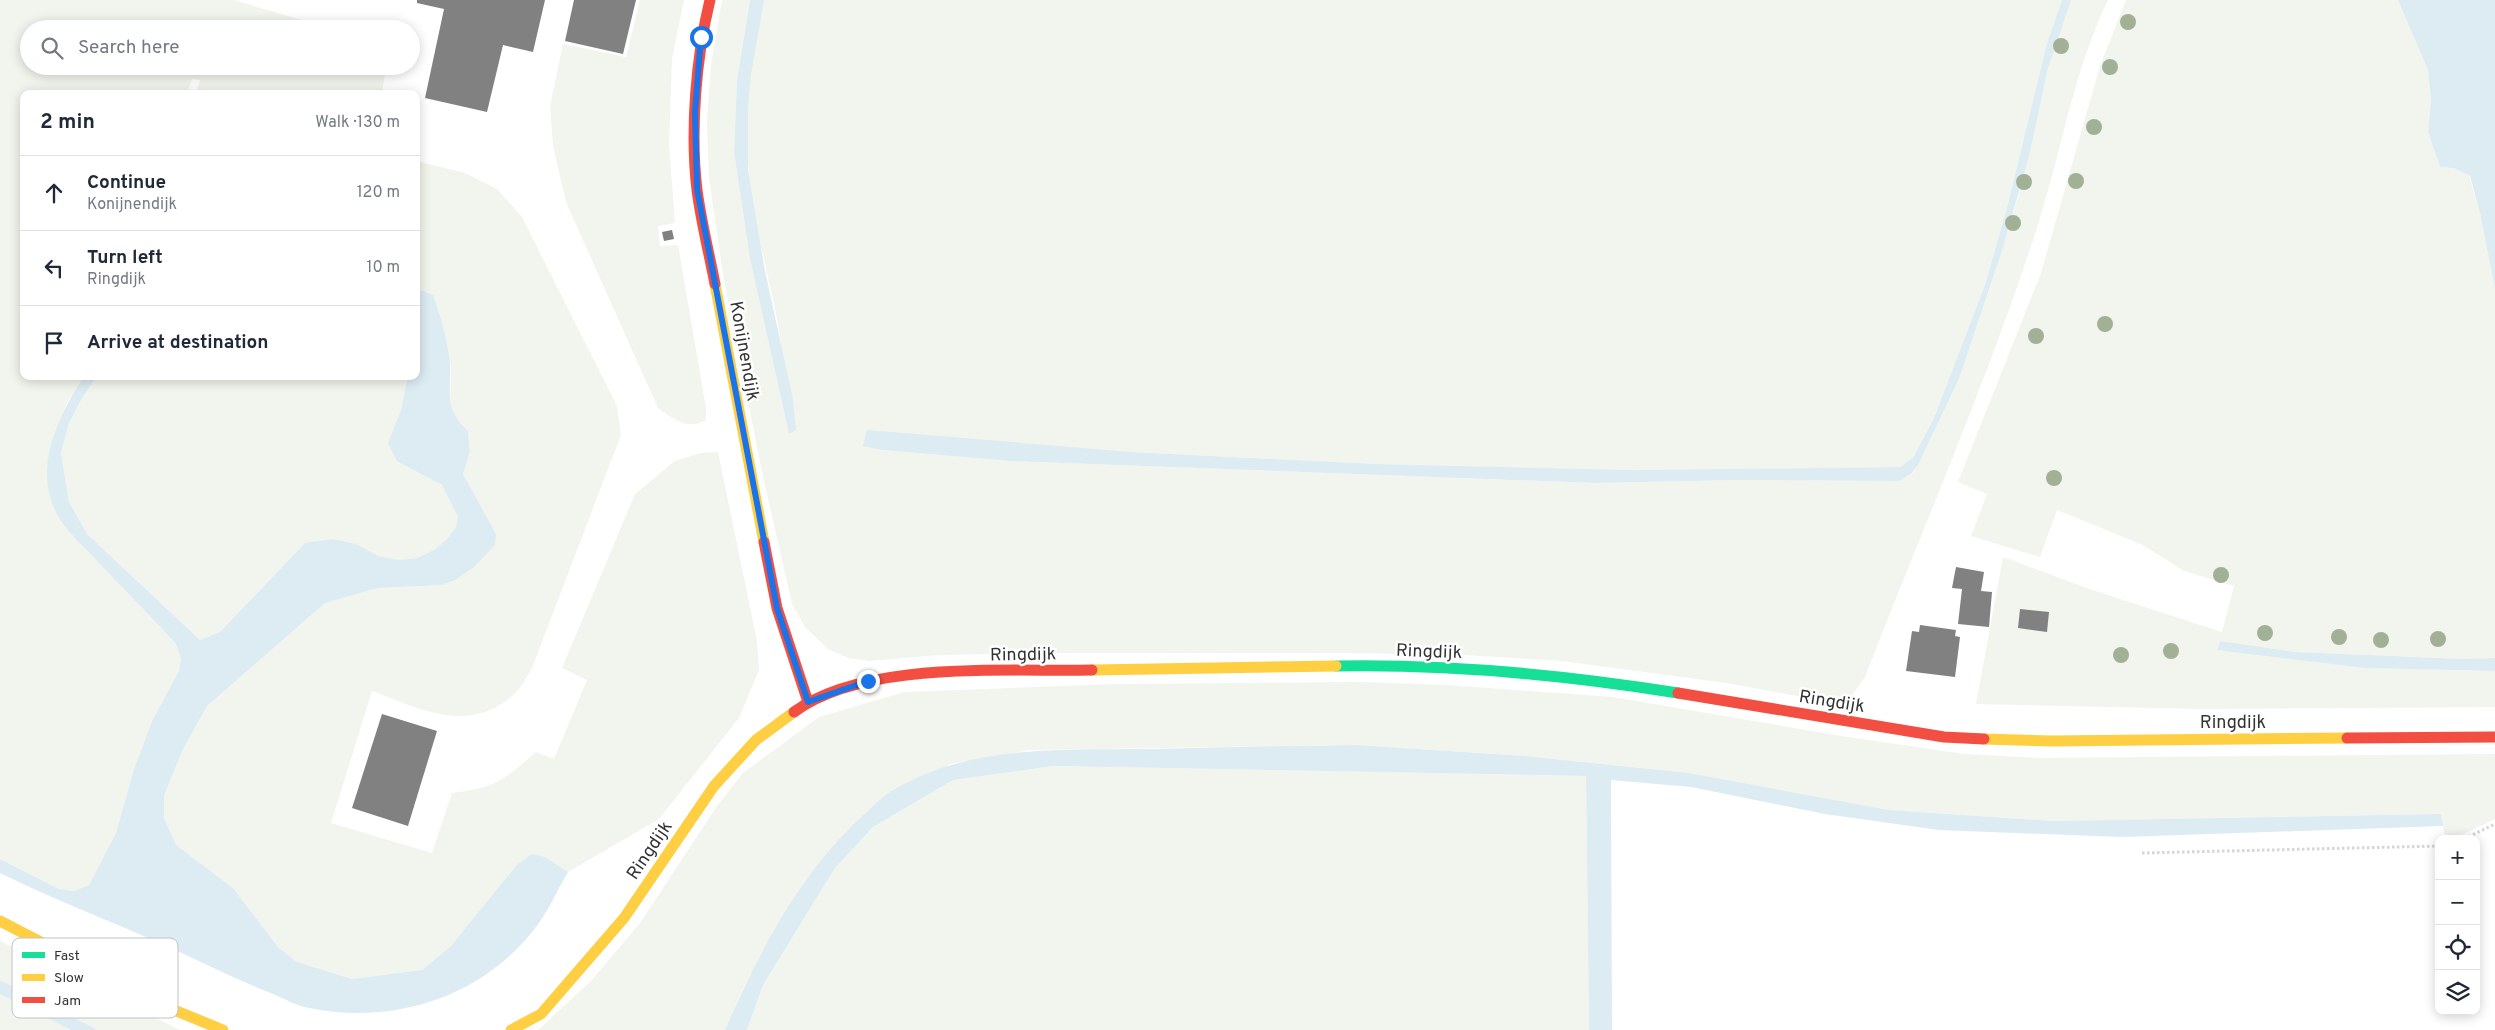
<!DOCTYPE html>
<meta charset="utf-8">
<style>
:root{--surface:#fff;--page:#f6f6f7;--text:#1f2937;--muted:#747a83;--line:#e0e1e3}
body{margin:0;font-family:Overpass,sans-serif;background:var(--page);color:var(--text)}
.controls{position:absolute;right:15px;bottom:15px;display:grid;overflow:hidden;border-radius:10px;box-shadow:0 2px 12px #0003}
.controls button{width:45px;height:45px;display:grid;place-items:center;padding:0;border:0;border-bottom:1px solid var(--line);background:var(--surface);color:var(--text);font:25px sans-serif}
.stop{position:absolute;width:15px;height:15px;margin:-11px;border:4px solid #1a73e8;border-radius:50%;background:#fff}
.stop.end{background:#1a73e8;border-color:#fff;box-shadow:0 1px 5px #0008}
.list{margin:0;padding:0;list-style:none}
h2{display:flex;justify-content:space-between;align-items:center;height:65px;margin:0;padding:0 20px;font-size:21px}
h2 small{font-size:16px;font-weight:400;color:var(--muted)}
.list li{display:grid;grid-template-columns:32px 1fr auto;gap:15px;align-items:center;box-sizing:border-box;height:75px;padding:0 20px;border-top:1px solid var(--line)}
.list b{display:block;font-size:19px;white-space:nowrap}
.list p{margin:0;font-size:16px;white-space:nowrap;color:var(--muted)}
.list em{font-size:16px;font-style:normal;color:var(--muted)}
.icon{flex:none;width:28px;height:28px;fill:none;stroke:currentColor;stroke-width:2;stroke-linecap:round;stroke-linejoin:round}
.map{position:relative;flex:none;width:2495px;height:1030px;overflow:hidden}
.search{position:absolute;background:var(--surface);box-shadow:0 2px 12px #0003;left:20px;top:20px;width:400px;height:55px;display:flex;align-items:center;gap:12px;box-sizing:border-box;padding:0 18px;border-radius:28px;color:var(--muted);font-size:19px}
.panel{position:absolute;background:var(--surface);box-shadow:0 2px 12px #0003;left:20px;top:90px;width:400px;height:290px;border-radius:10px}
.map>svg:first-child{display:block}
.green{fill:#f1f5ed}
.water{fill:#ddebf3}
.building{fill:#818181}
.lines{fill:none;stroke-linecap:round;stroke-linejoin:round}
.path{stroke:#d6d6d6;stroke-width:3;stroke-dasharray:2.5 2.5;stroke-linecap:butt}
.fast{stroke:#16e098;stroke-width:11}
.slow{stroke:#ffcf43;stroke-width:11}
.jam{stroke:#f24e42;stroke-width:11}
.tree{fill:#a2b095}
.route{stroke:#1a73e8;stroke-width:6}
.labels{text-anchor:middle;stroke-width:5;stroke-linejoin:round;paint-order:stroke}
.street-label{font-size:18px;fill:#333;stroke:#fff}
.key{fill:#fff;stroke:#c2c2c2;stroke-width:1}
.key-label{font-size:14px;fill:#333}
</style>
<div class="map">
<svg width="2495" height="1030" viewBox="0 0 2495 1030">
<rect width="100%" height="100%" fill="#fff"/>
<g class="green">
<polygon points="0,0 234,0 332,29 29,29 29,66 386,66 382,94 196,94 200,80 192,79 187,94 24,94 24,376 84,376 67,403 54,434 74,536 176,644 181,659 179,671 152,721 133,772 116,833 89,885 74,891 59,889 0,859"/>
<path d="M640 0H684L672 59 669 144 675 223 658 226 660 246 678 245 706 408V420C688 431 674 419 658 408L566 202 553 146 550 106 563 44 626 57Z"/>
<path d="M722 0H750L737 80 734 152 750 259 789 434C786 397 784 361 778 325 771 284 759 244 752 203 743 143 747 59 764 0H2062L2047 43 2007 208 1985 285 1934 418 1913 458 1900 467 1634 470 1377 464 1131 452 882 450 1010 461 1595 483 1739 480 1899 481 1912 474 1918 465 1959 379 1992 282 2018 197 2048 68 2067 7 2071 0H2108C2072 74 2061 156 2035 234 1986 384 1922 530 1865 677L1850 698 1842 704 1726 683 1562 661 1464 655 1346 653H1045L939 655 869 661 848 658 828 649 805 627 792 604 762 472 723 275 709 178 707 121 711 65Z"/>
<polygon points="2126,0 2398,0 2428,70 2431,100 2428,132 2440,167 2454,168 2469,176 2480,213 2495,289 2495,658 2463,659 2296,652 2220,641 2217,649 2364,668 2495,671 2495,707 2201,709 1976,704 2003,557 2089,589 2222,632 2234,586 2184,571 2143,545 2057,510 2040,557 1971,536 1987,494 1958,482 2041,273 2100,66"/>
<path d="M416 161 465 173 497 189 522 217 617 406 621 435 532 668C527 676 522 687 515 693 470 736 421 709 372 691L331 823 432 853 452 793C498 787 502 781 536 752L554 759 587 680 562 668 635 494 675 461 700 453 718 452 757 641 759 670 739 718 659 819 568 872 545 857 476 916 451 946 422 970 352 979 297 962 278 947 233 888 176 845 164 818V796L183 749 207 706 325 603 378 588 442 585 455 580 477 500 463 474 470 452 468 431C439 404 456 388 449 356 445 335 439 315 433 295L416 288Z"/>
<polygon points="97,376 408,376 401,410 388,444 423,474 442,485 458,517 456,527 446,540 434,550 417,558 398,560 379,556 356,544 305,543 220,632 200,640 87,534 69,502 61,453 69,423 81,400"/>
<polygon points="1360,682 1447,685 1613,697 1835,735 1964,754 2040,758 2495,754 2495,819 2453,839 2446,839 2440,814 2054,821 1889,810 1689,773 1525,756 1358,745 1030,750 950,764 819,863 780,923 745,985 725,1030 538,1030 592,980 640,923 717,806 743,773 819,717 904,692 1117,684"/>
<polygon points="1054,766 1586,776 1589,1030 747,1030 763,985 835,868 873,827 953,780"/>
<polygon points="0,941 180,1030 97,1030 0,980"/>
<polygon points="0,994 71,1030 0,1030"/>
</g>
<g class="water">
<polygon points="750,0 764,0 751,74 748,107 748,170 764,266 793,400 796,430 789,434 750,259 734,152 737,80"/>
<polygon points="2062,0 2071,0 2048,68 2029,156 2001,254 1959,379 1918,465 1911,474 1899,481 1739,480 1595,483 1010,461 882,450 863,446 867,430 1131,452 1377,464 1634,470 1900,467 1913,458 1934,418 1985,285 2007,208 2047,43"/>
<polygon points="2398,0 2495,0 2495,289 2480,213 2470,176 2454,168 2440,167 2428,132 2431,100 2428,70"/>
<path d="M416 288 433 295C440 315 446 335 449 355 454 387 440 405 468 431L470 452 463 474 496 534 495 545 474 567 455 580 442 585 378 588 325 603 207 706 183 749 164 796V818L176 845 233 888 278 947 297 962 352 979 422 970 451 946 517 865 532 854 545 857 568 872C557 891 547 914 533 931 479 998 393 1025 309 1008 297 1006 285 999 273 994 237 980 202 962 166 946 111 921 54 900 0 873V859L59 889 74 891 89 885 116 833 133 772 152 721 179 671 181 659 176 644C151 617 125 590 100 564 86 548 65 531 56 512 33 466 59 415 84 376H97L81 400 69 423 61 453 69 502 87 534 200 640 220 632 305 543 333 539 356 544 379 556 398 560 417 558 434 550 446 540 456 527 458 517 442 485 397 461 388 443 401 410 408 376H416Z"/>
<polygon points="2220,641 2296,652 2463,659 2495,658 2495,671 2364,668 2217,650"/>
<path d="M1357 745 1525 756 1689 773 1889 810 2054 821 2441 814 2443 826 2122 837 1939 830 1825 814 1691 787 1611 780 1612 1030H1589L1586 776 1054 766 953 780 873 827 835 868 763 985 747 1030H725C759 952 802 869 867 812 874 805 882 797 890 792 970 743 1064 750 1153 749 1221 747 1289 746 1357 745Z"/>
<polygon points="0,980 92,1027 97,1030 71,1030 0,994"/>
</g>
<g class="building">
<polygon points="417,0 545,0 533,52 503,45 487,112 425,98 444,9 417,3"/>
<polygon points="574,0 636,0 623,54 565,41"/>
<polygon points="672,230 674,239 664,241 662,232"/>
<polygon points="1956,567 1984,572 1981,591 1992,592 1989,627 1958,624 1962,589 1952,588"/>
<polygon points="2020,609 2049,612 2047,632 2018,628"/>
<polygon points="1920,625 1956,630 1955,636 1960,637 1955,677 1906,671 1912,631 1919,632"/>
<polygon points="382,714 437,731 408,826 352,808"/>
</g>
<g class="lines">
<g class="path">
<polyline points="2464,839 2495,824"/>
<polyline points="2142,853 2439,846"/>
</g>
<path class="fast" d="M1336 666C1450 664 1566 675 1678 693"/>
<g class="slow">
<polyline points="715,284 764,542"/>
<polyline points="1092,670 1336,666"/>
<polyline points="1984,739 2051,741 2347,738"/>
<polyline points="0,921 162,1005 223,1030"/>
<polyline points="511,1030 541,1014 624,918 714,786 756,740 794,712"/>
</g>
<g class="jam">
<path d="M710 0C696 57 690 131 697 190 701 221 709 253 715 284"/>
<polyline points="764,542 777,608 808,702"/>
<polyline points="1678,693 1944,737 1984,739"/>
<path d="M794 712C865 660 1005 672 1092 670"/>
<polyline points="2347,738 2495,737"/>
</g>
</g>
<g class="tree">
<circle cx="2128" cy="22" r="8"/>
<circle cx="2061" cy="46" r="8"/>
<circle cx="2110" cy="67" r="8"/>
<circle cx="2094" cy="127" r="8"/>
<circle cx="2076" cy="181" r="8"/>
<circle cx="2024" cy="182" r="8"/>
<circle cx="2013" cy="223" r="8"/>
<circle cx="2105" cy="324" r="8"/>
<circle cx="2036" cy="336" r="8"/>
<circle cx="2054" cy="478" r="8"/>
<circle cx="2221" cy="575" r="8"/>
<circle cx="2265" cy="633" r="8"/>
<circle cx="2339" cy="637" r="8"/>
<circle cx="2438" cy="639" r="8"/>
<circle cx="2381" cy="640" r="8"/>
<circle cx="2171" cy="651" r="8"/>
<circle cx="2121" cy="655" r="8"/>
</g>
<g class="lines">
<polyline class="route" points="701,37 695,112 697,189 777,608 808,702 868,681"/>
</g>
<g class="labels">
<g class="street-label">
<text transform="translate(745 351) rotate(80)" y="6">Konijnendijk</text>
<text transform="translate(1429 651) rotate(2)" y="6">Ringdijk</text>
<text transform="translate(1023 654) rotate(-1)" y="6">Ringdijk</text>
<text transform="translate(1832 701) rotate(9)" y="6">Ringdijk</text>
<text x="2233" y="728">Ringdijk</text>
<text transform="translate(649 850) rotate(-56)" y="6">Ringdijk</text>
</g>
</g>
<rect x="12" y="938" width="166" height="80" rx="8" class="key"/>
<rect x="22" y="952" width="23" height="6" fill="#16e098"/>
<rect x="22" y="974" width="23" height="7" fill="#ffcf43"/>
<rect x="22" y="997" width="23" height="6" fill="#f24e42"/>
<g class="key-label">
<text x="54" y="960">Fast</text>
<text x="54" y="982">Slow</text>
<text x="54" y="1005">Jam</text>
</g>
</svg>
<div class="controls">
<button>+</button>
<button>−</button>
<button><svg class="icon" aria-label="locate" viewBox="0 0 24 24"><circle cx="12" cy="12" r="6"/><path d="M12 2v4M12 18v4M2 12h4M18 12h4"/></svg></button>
<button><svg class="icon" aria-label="layers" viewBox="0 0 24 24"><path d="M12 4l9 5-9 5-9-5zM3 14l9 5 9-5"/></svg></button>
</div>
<div class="stop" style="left:701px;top:37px"></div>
<div class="stop end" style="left:868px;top:681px"></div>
<div class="search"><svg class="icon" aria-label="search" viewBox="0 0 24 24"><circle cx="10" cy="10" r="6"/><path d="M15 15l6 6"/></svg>Search here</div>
<section class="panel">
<h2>2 min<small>Walk · 130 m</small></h2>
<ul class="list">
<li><svg class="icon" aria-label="ahead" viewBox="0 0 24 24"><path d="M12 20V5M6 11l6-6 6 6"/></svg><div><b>Continue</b><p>Konijnendijk</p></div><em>120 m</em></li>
<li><svg class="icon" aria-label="left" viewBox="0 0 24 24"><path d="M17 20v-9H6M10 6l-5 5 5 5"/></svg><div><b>Turn left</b><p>Ringdijk</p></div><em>10 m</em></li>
<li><svg class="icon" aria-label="arrive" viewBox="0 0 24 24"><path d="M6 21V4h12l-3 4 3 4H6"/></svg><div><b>Arrive at destination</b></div></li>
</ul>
</section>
</div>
